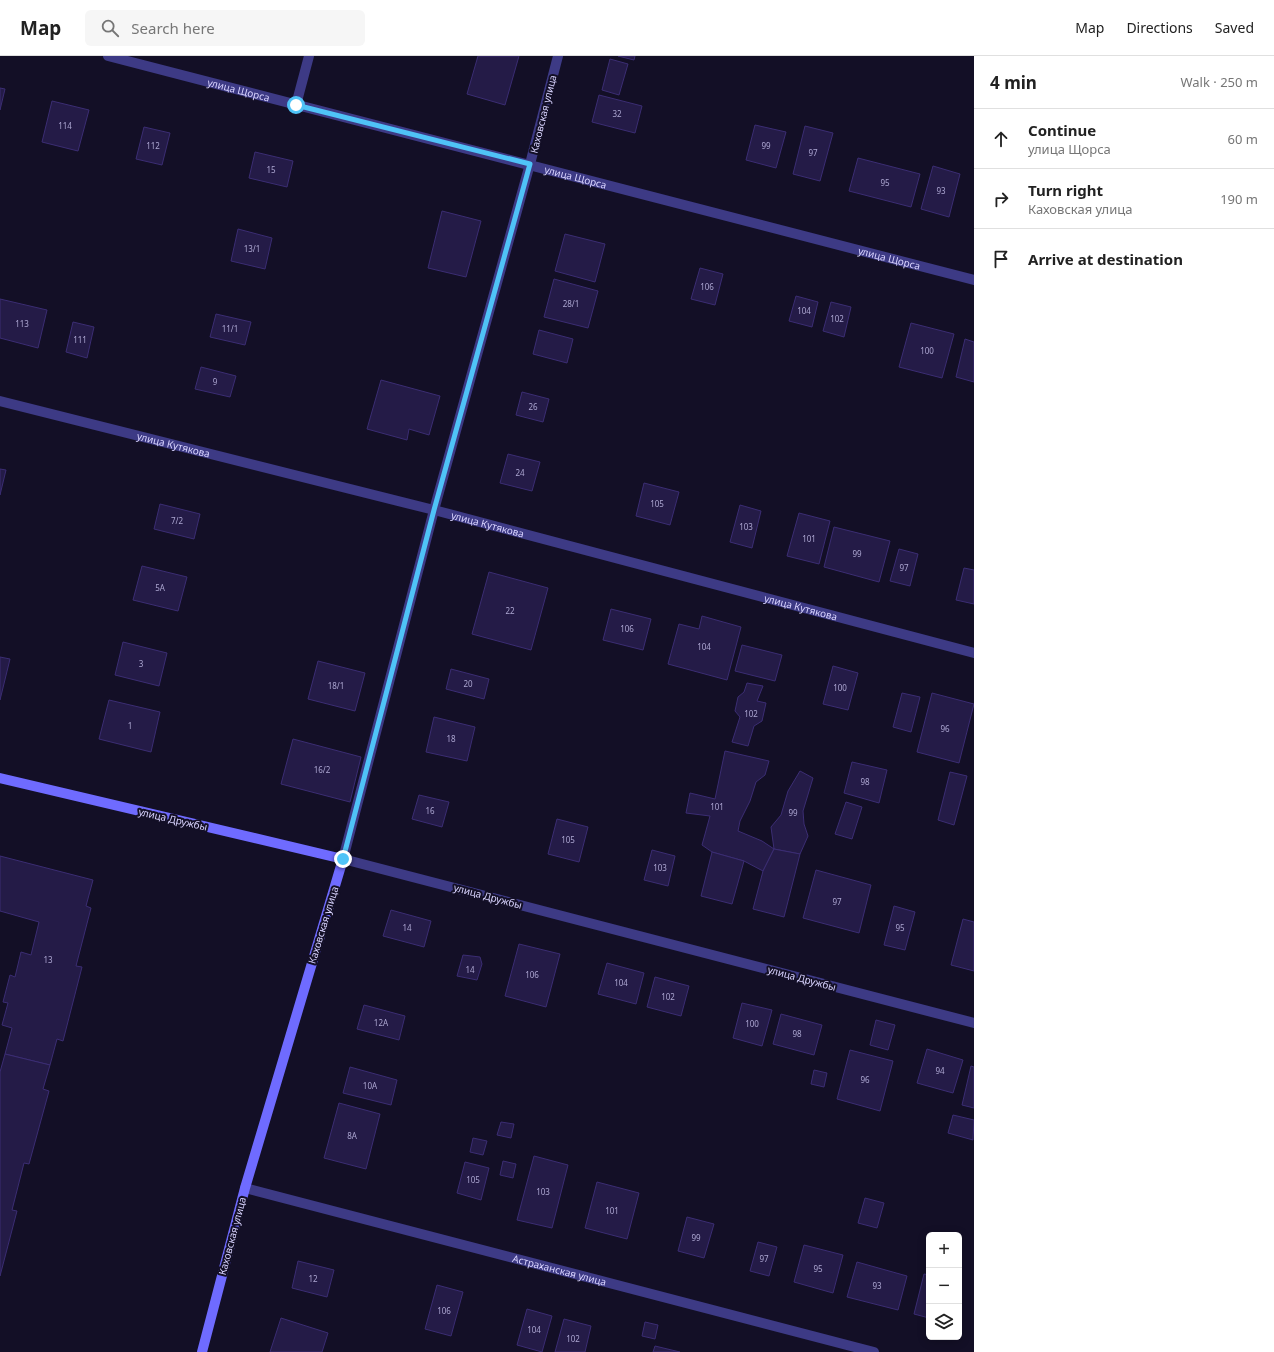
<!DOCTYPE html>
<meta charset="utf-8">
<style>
:root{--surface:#fff;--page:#f6f6f6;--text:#222;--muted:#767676;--line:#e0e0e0}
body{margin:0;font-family:"Noto Sans",sans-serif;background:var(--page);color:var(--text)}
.controls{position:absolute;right:12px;bottom:12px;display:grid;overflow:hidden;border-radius:6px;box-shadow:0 2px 10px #0003}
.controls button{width:36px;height:36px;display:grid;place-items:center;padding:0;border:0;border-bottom:1px solid var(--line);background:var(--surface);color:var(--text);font:20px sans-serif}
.stop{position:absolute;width:12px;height:12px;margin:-9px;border:3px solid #4fc3f7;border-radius:50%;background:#fff}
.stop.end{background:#4fc3f7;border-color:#fff;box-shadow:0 1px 4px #0008}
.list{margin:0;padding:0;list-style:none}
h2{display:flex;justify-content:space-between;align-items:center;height:52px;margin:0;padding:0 16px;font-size:17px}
h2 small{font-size:13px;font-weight:400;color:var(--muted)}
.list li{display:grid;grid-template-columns:26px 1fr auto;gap:12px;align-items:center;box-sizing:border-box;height:60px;padding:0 16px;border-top:1px solid var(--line)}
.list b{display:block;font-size:15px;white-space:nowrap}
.list p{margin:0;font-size:13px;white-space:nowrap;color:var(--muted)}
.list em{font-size:13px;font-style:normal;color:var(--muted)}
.icon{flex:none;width:22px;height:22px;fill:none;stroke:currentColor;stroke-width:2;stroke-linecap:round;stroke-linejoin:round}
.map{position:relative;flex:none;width:974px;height:1296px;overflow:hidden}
header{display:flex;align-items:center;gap:24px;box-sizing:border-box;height:56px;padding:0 20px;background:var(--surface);border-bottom:1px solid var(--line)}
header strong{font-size:19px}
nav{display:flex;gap:22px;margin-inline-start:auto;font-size:14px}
.search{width:280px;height:36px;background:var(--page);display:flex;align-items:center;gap:10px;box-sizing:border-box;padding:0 14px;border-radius:6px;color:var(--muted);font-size:15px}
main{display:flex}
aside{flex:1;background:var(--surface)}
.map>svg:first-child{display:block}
.building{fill:#241b47;stroke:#3b2d73}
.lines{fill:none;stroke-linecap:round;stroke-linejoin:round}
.lane{stroke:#3d3a85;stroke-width:10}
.street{stroke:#3d3a85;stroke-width:10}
.secondary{stroke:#6f6bff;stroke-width:10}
.route{stroke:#4fc3f7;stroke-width:5}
.labels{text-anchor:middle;stroke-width:4;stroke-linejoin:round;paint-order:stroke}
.number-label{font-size:8px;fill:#aca6d1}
.street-label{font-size:10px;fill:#d9d4ff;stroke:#130f26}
</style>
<header>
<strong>Map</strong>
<div class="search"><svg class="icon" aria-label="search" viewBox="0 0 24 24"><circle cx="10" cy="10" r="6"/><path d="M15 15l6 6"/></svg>Search here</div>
<nav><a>Map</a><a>Directions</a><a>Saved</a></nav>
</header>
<main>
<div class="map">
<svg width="974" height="1296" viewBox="0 0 974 1296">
<rect width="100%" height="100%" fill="#130f26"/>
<g class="building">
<polygon points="478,0 519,0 505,49 467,38"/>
<polygon points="618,0 635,0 634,4"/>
<polygon points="610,3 628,8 619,39 602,34"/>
<polygon points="0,32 5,33 0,54"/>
<polygon points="599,39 642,50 635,77 592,66"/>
<polygon points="52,45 89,54 78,95 42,86"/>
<polygon points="755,69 786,76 776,112 746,104"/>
<polygon points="805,70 833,77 820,125 793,118"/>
<polygon points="144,71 170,77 162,109 136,103"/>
<polygon points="255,96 293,105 287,131 249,122"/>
<polygon points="858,102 920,118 911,151 849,135"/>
<polygon points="933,110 960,118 949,161 921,153"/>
<polygon points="442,155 481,165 466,221 428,212"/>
<polygon points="238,173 272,182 265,213 231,205"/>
<polygon points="565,178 605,188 595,226 555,215"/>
<polygon points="700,212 723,218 715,249 691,243"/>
<polygon points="554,223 598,235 588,272 544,261"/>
<polygon points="796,240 818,246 812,271 789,265"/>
<polygon points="0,243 47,254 38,292 0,282"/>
<polygon points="831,246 851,251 844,281 823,275"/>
<polygon points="216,258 251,266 245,289 210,281"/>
<polygon points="73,266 94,271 87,302 66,296"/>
<polygon points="911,267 954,278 942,322 899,311"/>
<polygon points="539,274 573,283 567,307 533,298"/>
<polygon points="965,283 974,286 974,326 956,321"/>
<polygon points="201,311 236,320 230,341 195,333"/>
<polygon points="381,324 440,340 429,379 409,373 407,384 367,373"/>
<polygon points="522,336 549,343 543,366 516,359"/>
<polygon points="508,398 540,406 532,435 500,427"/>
<polygon points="0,413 6,414 0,439"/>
<polygon points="644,427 679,436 670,469 636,460"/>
<polygon points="160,448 200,458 194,483 154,473"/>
<polygon points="740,449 761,455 752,492 730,486"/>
<polygon points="799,457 830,465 819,508 787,500"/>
<polygon points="834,471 890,485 879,526 824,511"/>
<polygon points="899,493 918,498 910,530 890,525"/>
<polygon points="142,510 187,521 178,555 133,544"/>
<polygon points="964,512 974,514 974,548 956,544"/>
<polygon points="489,516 548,532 531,594 472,578"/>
<polygon points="611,553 651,563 643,594 603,584"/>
<polygon points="702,560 741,571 727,624 668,608 679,568 699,573"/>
<polygon points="123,586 167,597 159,630 115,619"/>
<polygon points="742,589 782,599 775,625 735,615"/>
<polygon points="0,601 10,603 0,644"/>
<polygon points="318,605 365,617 355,655 308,643"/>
<polygon points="833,610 858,617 848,654 823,648"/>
<polygon points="451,613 489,623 484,643 446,633"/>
<polygon points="747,627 763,630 757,645 766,647 762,665 754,670 748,690 732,686 740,661 735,655 738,641 744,636"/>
<polygon points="902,637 920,641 911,676 893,671"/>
<polygon points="932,637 974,648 959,707 917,696"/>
<polygon points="109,644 160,656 151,696 99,683"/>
<polygon points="434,661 475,671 467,705 426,696"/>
<polygon points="293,683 361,701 350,746 281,728"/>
<polygon points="725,695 769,705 765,719 756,726 750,745 740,765 738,775 762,785 774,793 763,815 744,805 712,796 702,789 710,760 686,757 690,737 715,743"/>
<polygon points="852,706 887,714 879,747 844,737"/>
<polygon points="800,715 813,722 803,755 804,768 808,780 800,798 774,793 771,771 781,759 788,735"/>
<polygon points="950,716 967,720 954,769 938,764"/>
<polygon points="419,739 449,746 442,771 412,763"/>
<polygon points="846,746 862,751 852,783 835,778"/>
<polygon points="557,763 588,771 579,806 548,798"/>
<polygon points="774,793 800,798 784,861 753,853 763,815"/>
<polygon points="652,794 675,800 668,830 644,824"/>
<polygon points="712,796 744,805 732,848 701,840"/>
<polygon points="0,800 93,824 86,850 91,852 76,910 82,911 63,985 57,983 50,1009 5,998 12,972 2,969 8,947 3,946 10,919 15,921 21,896 31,899 39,866 0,855"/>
<polygon points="816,814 871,829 859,877 803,862"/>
<polygon points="894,850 915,856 905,894 884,889"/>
<polygon points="391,854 431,865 424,891 383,880"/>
<polygon points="963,863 974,866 974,915 951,909"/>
<polygon points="519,888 560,898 546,951 505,940"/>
<polygon points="463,899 480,901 482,908 477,924 457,920"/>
<polygon points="607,907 644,917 636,948 598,938"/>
<polygon points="655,921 689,930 681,960 647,951"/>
<polygon points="742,947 772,954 762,990 733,982"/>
<polygon points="364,949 405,960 399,984 357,973"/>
<polygon points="781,958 822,969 814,999 773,988"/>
<polygon points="876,964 895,969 888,994 870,989"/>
<polygon points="927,993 963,1004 953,1037 917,1027"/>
<polygon points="850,994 893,1005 880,1055 837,1043"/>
<polygon points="5,998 50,1009 43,1033 49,1035 29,1108 24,1107 12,1154 17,1155 0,1220 0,1016"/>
<polygon points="971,1010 974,1011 974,1052 962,1049"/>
<polygon points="350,1011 397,1024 391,1049 343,1037"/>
<polygon points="814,1014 827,1017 824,1031 811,1028"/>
<polygon points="339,1047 380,1058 366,1113 324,1102"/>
<polygon points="953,1059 974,1064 973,1084 948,1077"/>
<polygon points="501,1066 514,1068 511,1082 497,1079"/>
<polygon points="473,1082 487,1085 483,1099 470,1096"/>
<polygon points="534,1100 568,1109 552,1172 517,1164"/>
<polygon points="503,1105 516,1108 513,1122 500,1119"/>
<polygon points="465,1106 489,1112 481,1144 457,1137"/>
<polygon points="597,1126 639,1137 627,1183 585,1172"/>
<polygon points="865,1142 884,1147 877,1172 858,1167"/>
<polygon points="687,1161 714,1168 704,1202 678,1195"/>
<polygon points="758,1186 777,1191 769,1220 750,1215"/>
<polygon points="804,1189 843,1199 833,1237 794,1226"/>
<polygon points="298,1205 334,1214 327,1241 292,1232"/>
<polygon points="857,1206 907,1220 898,1254 847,1241"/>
<polygon points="924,1218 929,1219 929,1262 914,1258"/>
<polygon points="437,1229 463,1236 451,1280 425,1273"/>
<polygon points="527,1253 552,1260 542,1296 517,1289"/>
<polygon points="281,1262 328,1277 322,1296 270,1296"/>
<polygon points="564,1263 591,1270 585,1296 555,1296"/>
<polygon points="645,1266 658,1269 655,1283 642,1280"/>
<polygon points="655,1290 680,1296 653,1296"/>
</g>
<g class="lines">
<polyline class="lane" points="296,49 309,0"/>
<g class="street">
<path id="s1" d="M108 0 974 224"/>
<polyline points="558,0 530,108 434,454 343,803 974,967"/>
<path id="s2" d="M0 345 434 454 974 597"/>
<path id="s3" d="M245 1132 874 1296"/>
</g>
<polyline class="secondary" points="0,722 343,803 245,1132 202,1296"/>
</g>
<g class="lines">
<polyline class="route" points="296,49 530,108 434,454 343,803"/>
</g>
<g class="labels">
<g class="number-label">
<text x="617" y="61">32</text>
<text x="65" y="73">114</text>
<text x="153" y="93">112</text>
<text x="766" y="93">99</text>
<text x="813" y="100">97</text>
<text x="271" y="117">15</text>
<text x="885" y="130">95</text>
<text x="941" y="138">93</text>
<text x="252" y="196">13/1</text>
<text x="707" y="234">106</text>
<text x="571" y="251">28/1</text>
<text x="804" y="258">104</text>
<text x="837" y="266">102</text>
<text x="22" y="271">113</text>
<text x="230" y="276">11/1</text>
<text x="80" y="287">111</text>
<text x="927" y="298">100</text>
<text x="215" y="329">9</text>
<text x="533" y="354">26</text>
<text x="520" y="420">24</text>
<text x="657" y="451">105</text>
<text x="177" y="468">7/2</text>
<text x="746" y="474">103</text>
<text x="809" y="486">101</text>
<text x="857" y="501">99</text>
<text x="904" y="515">97</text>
<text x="160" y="535">5А</text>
<text x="510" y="558">22</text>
<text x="627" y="576">106</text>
<text x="704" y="594">104</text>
<text x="141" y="611">3</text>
<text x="468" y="631">20</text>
<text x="336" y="633">18/1</text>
<text x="840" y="635">100</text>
<text x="751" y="661">102</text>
<text x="130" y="673">1</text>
<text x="945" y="676">96</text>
<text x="451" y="686">18</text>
<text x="322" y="717">16/2</text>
<text x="865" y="729">98</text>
<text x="717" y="754">101</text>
<text x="430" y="758">16</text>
<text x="793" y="760">99</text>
<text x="568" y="787">105</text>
<text x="660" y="815">103</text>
<text x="837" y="849">97</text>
<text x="407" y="875">14</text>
<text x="900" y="875">95</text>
<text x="48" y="907">13</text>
<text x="470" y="917">14</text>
<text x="532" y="922">106</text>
<text x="621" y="930">104</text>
<text x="668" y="944">102</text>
<text x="381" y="970">12А</text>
<text x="752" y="971">100</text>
<text x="797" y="981">98</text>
<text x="940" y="1018">94</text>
<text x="865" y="1027">96</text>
<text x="370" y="1033">10А</text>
<text x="352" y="1083">8А</text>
<text x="473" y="1127">105</text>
<text x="543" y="1139">103</text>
<text x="612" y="1158">101</text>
<text x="696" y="1185">99</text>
<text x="764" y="1206">97</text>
<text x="818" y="1216">95</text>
<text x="313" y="1226">12</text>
<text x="877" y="1233">93</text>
<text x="444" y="1258">106</text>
<text x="534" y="1277">104</text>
<text x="573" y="1286">102</text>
</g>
<g class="street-label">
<text dy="4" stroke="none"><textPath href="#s1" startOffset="135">улица Щорса</textPath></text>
<text transform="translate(543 58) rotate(-76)" y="4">Каховская улица</text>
<text dy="4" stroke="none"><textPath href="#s1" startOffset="483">улица Щорса</textPath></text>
<text dy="4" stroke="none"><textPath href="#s1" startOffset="807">улица Щорса</textPath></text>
<text dy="4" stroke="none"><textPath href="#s2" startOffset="179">улица Кутякова</textPath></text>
<text dy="4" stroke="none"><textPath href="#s2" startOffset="503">улица Кутякова</textPath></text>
<text dy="4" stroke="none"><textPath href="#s2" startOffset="827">улица Кутякова</textPath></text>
<text transform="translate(173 763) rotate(13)" y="4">улица Дружбы</text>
<text transform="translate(488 840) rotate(15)" y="4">улица Дружбы</text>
<text transform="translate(323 869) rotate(-73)" y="4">Каховская улица</text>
<text transform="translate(802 922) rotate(15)" y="4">улица Дружбы</text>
<text transform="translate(232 1180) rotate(-75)" y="4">Каховская улица</text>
<text dy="4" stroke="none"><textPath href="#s3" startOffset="325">Астраханская улица</textPath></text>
</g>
</g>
</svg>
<div class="controls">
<button>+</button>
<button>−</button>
<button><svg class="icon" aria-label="layers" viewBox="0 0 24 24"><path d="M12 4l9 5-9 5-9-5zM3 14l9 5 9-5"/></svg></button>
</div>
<div class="stop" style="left:296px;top:49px"></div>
<div class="stop end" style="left:343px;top:803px"></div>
</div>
<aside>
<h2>4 min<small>Walk · 250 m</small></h2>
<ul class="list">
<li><svg class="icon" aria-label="ahead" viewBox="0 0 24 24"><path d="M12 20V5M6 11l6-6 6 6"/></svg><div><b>Continue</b><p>улица Щорса</p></div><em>60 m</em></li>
<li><svg class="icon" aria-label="right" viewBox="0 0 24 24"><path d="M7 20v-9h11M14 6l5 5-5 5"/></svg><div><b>Turn right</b><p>Каховская улица</p></div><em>190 m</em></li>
<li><svg class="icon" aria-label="arrive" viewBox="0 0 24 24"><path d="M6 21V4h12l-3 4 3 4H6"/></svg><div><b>Arrive at destination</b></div></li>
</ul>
</aside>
</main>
